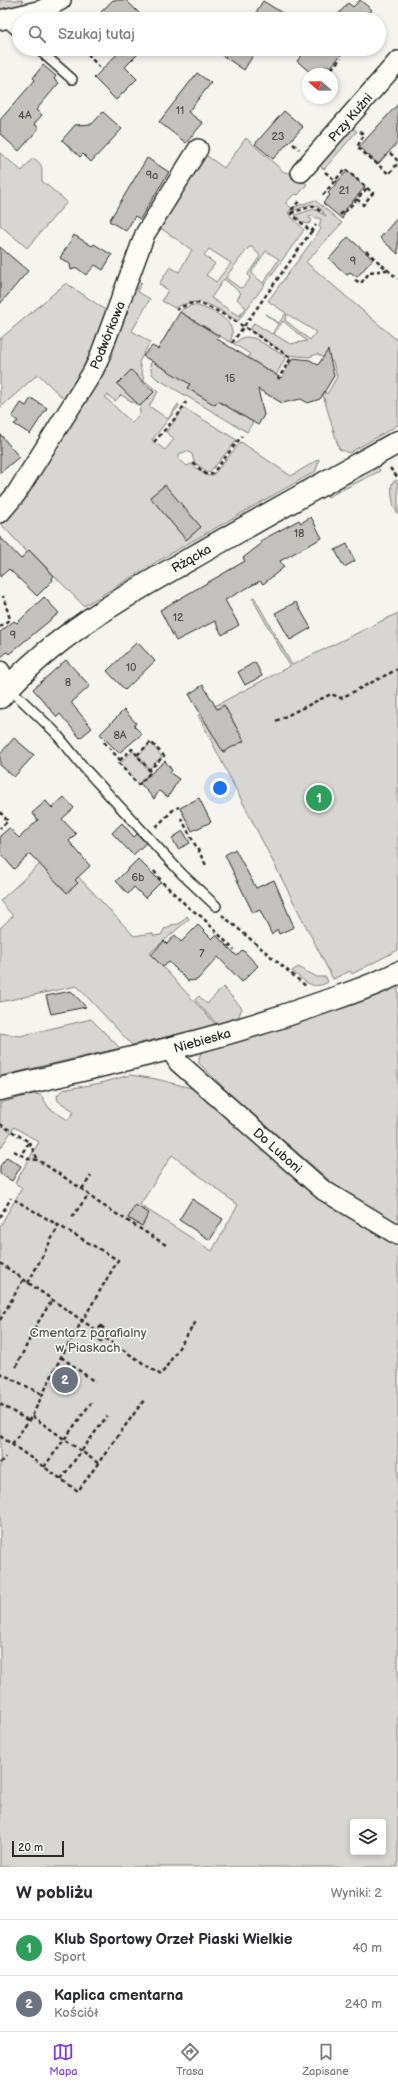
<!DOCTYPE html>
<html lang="pl">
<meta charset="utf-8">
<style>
:root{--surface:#fff;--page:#f2f2f3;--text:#2b2b33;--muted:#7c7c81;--line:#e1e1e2;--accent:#7c3aed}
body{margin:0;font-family:"Balsamiq Sans",sans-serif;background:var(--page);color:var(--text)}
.controls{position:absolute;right:12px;bottom:12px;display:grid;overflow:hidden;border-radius:4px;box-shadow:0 2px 6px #0003}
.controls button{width:36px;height:36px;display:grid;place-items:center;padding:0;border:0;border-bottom:1px solid var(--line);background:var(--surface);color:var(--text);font:20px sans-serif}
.compass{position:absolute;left:302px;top:68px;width:36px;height:36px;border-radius:50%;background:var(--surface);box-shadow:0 2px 6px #0003;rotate:290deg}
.scale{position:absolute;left:12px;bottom:10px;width:52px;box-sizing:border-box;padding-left:4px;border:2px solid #2b2b2b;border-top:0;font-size:11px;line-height:14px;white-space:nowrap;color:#2b2b2b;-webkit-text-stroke:3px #fdfcf7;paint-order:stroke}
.you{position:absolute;left:220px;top:788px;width:14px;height:14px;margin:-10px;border:3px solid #fff;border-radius:50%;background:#1a73e8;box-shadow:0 0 0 6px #1a73e833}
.badge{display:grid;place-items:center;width:26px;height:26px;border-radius:50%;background:var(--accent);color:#fff;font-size:13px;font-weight:700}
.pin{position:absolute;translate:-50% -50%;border:2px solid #fff;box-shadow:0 1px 4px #0006}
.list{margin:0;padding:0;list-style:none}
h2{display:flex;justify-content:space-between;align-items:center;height:52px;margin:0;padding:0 16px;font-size:17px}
h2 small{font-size:13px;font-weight:400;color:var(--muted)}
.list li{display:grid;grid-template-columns:26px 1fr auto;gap:12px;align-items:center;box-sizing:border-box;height:56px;padding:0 16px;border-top:1px solid var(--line)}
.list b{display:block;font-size:15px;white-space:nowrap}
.list p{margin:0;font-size:13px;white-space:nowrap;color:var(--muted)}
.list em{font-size:13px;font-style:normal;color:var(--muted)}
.icon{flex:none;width:22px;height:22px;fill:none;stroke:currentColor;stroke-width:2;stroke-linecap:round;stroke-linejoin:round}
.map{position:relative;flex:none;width:398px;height:1867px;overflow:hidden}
.search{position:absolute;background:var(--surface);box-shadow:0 2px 6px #0003;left:12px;right:12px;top:12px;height:44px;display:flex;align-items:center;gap:10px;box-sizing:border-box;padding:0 14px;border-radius:22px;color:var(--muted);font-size:15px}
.sheet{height:164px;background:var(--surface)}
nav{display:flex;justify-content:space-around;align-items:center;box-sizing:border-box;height:56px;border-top:1px solid var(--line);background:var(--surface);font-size:11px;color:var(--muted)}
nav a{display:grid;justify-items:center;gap:2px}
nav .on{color:var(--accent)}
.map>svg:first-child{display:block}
.green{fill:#d7d6d2;stroke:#81807e;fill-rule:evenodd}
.building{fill:#c2c1be;stroke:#2b2b2b}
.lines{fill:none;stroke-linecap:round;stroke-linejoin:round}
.service-casing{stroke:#2b2b2b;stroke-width:12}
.minor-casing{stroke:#2b2b2b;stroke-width:22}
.tertiary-casing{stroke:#2b2b2b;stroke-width:25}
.path{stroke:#2b2b2b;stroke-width:2.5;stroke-dasharray:4 3;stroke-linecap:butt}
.service{stroke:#fdfcf7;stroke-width:9}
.minor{stroke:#fdfcf7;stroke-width:19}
.tertiary{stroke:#fdfcf7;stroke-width:22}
.labels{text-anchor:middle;stroke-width:3;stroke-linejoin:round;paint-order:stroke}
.number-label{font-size:11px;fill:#515050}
.street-label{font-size:13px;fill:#2b2b2b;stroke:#fdfcf7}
.park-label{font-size:13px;fill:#565655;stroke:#fdfcf7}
</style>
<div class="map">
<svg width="398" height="1867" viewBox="0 0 398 1867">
<rect width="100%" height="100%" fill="#f5f4ef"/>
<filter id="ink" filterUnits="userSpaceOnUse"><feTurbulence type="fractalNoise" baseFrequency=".025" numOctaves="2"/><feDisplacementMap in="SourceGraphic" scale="8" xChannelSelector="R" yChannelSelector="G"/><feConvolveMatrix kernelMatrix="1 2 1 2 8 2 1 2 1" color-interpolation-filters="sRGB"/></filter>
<g filter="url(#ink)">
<g class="green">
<polygon points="0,0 22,0 23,3 21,8 0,15"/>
<polygon points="352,128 357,131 324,169 320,166"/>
<path d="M246 138 284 172 290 173 307 184 298 195 294 194 286 203 291 208 315 200 342 223 306 262 398 341V425L349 453 339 449 323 395 325 392 327 394 337 377 333 362 317 354 309 357 288 355 250 330 254 323 272 334 278 324 265 314 279 323 286 313 268 301 321 229 319 226 321 219 310 216 309 218 312 220 309 224 301 222 295 215 314 209 326 216 320 208 312 204 292 211 291 209 288 213 304 230 238 321C214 308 202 294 175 308L162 301 168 290 159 284 170 267 179 272 192 250 159 227 203 153 224 168ZM249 247H252L260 256 248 274 250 279 243 287 240 288 226 278 228 274ZM209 249 231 263 216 282 206 275 215 264 204 255ZM266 251 279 259 263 283 253 275 252 271ZM224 279 241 293 237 299 246 308 239 316 211 298ZM287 314 316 332 310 340 285 320ZM283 321 307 341 290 344 274 334Z"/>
<path d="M0 153 22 171 33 158C45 165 41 169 42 181L67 202 27 248 0 225Z"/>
<path d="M136 281 142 283 137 291 150 299 132 331 150 342 139 362 144 380 158 392 149 406 168 419 178 404 179 406 152 440 165 450 174 439 166 432 184 408 237 440 209 473 194 462 192 454 187 451 179 454V459L187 466 191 464 207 476 213 475 241 442 291 476 319 459 316 471 168 555 84 606 29 550 27 552 0 523 104 370 102 368ZM108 395 115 401 121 395 141 407 139 411 141 412 132 423 105 397Z"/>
<polygon points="66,283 110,313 94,357 68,403 38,374 0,408 0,339"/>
<path d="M193 305C209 308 241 321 230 342L180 312 184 308Z"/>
<polygon points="245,337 254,338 286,357 276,375 248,358 250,354 234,344 240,339"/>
<polygon points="159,348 190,384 187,387 215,404 218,401 253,422 247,432 156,378 152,374 150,365"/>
<polygon points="376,463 380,471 328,497 327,492"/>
<path d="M396 480 398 484V514C392 506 391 493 392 483Z"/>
<polygon points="254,597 292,665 398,613 398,950 352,974 350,971 333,979 198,715 290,666 252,598"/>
<polygon points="151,743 162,757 149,769 138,755"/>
<polygon points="133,751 150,772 138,784 120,763"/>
<polygon points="54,851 134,936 152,933 154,936 161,935 165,928 167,929 171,925 179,924 187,916 189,919 150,953 216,1025 132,1045 77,986 0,1002 0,928 13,916 0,901"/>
<path d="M298 967 317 977H326L328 982C313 991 304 981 292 971Z"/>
<polygon points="398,984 398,1223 336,1186 230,1094 199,1063 199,1057 203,1050"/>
<polygon points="223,987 242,1008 238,1018 217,1024 195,1000 199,996 207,1004"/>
<polygon points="91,1019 120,1048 0,1076 0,1033 20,1036"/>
<path d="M130 1075 156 1079 191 1088 398 1244V1867H0V1226L22 1188 15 1183 39 1142 14 1127 0 1149V1103L33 1094 41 1095 49 1108 68 1120 74 1111 58 1101 57 1096 62 1090 101 1083ZM172 1155 238 1205 212 1251 140 1205ZM353 1822H383V1852H353Z"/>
</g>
<g class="building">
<polygon points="113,0 126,0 145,19 94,19"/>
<polygon points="360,0 372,10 366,17 368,19 334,19 348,3 353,7"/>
<polygon points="263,1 292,19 252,19"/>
<polygon points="122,49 143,49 125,67 137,79 116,100 94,78"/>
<polygon points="213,49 257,49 244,70"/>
<polygon points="307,49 346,49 330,68 327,65 319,74 312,74 297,61"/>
<polygon points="43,65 56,76 54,79 59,83 36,110 42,115 34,124 39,128 19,151 0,134 0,120 35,80 33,78"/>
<polygon points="197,73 211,83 188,112 203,123 186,143 159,122"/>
<polygon points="398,104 398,142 378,164 359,147"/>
<polygon points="284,111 303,127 273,159 255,144"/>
<polygon points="103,112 122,129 91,162 83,154 80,157 62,140 75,125 92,124"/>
<polygon points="147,158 169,172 140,219 135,216 126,231 109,221"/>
<polygon points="347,171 365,187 346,209 342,219 323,203 330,195 328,193"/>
<polygon points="398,217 398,254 380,238"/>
<polygon points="74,235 92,246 94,244 112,255 103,270 95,265 86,275 77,268 71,270 70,264 60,258"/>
<polygon points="348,237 373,259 357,277 350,272 347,275 329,259"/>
<polygon points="0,247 28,271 0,304"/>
<polygon points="180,312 219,336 217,339 281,378 293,358 310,360 318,365 328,350 334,376 320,399 308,403 301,399 282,403 258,389 264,415 258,425 218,401 215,405 187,388 190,384 143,356 152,346 158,349"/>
<polygon points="131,370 154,392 140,406 117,384"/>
<polygon points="31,398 47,408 30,434 14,424 18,421 12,417 21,403 26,406"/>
<polygon points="0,434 19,457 0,473"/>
<polygon points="165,485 201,527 186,540 150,497"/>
<polygon points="311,517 322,538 280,561 284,567 263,584 260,581 225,600 239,625 222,635 215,621 176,641 160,610 245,561 243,558 261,544 260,541 299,520 301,523"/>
<polygon points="0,537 21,559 29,550 54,576 52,578 53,580 37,596 9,569 0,577"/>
<polygon points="347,544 355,561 344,567 335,550"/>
<polygon points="44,597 59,613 9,654 7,652 0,658 0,632 14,621 17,623"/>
<polygon points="296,602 311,628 290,640 275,613"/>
<polygon points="137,642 155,661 125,690 107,671"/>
<polygon points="66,660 90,686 72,702 72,704 92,728 80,738 60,714 57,717 33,689"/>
<polygon points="255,662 262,676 245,685 238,672"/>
<polygon points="203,685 217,709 224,705 244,741 223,752 189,694"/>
<polygon points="124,710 136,723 134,726 142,734 119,753 100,734"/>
<polygon points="14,738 34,755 14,777 0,765 0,754"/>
<polygon points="165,761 172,770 170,773 179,779 168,797 159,791 154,799 140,783"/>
<polygon points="64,797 74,808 62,819 76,834 69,841 90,866 75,880 78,883 67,893 30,854 14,869 0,853 0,836 9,828 19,838 38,820 32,813 46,801 52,808"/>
<polygon points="199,798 211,822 192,831 180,808"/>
<polygon points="122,823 134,837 137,834 146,843 133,855 112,833"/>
<polygon points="183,831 190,843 178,849 172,838"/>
<polygon points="235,849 256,888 274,880 294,927 279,934 277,929 272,935 260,910 253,913 225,855"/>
<polygon points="138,859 161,882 145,898 134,887 128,894 116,881"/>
<polygon points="198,925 212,939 216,935 237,956 243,950 258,966 242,982 218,957 197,980 188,981 169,962 163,967 151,955 164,941 167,944 175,935 181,942"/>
<polygon points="71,991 86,1007 51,1014 46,996"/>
<polygon points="7,1157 21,1166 12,1181 0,1174 0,1166"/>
<polygon points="192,1199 223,1219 210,1240 179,1220"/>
<polygon points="135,1205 149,1213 142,1226 128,1218"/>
</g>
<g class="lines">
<g class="service-casing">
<g id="service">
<polyline points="3,19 19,33"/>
<polyline points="38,49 72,79"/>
<polyline points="8,687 54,731 86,770 182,874 216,906"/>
</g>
</g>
<g class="minor-casing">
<g id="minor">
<polyline points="0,20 42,10 61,0"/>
<polyline points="301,172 398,61"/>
<polyline points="0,513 16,494 92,373 98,361 145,234 198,149"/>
<polyline points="0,671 8,687"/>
<polyline points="170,1049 179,1063 323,1190 398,1235"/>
</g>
</g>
<g class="tertiary-casing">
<g id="tertiary">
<path d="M0 697C51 638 123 597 190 559 259 519 328 481 398 442"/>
<path d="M0 1089C104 1065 209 1042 310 1007 340 996 370 988 398 973"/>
</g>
</g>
<g class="path">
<polyline points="83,49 102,70"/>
<polyline points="327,74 341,58"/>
<polyline points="360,131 364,135 357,147 389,174 398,163"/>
<polyline points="293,144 299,149"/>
<polyline points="390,153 398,161"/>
<polyline points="325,172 337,182"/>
<polyline points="323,195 345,169 373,193 363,205 357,199 367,188"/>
<polyline points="291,213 313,206 323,213"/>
<polyline points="340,215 345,210 346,211 357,199"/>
<polyline points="311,232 316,225"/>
<polyline points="366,251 398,279"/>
<polyline points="355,280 361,283 370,272 387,270"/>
<path d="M176 310C182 307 188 303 195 303 216 305 271 345 291 358L278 379"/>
<polyline points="232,343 311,232 290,212 299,201"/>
<polyline points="154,442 178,415 186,402"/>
<polyline points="193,463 206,474 212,474 242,436"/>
<polyline points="390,468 398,478"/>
<polyline points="0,627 10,619 3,596"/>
<polyline points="276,721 331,694 341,698 398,669"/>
<polyline points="104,742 120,760 118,762 138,785 151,772 149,770 137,755 151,742 164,756 149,770"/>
<polyline points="120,760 132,749 137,755"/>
<polyline points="0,812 8,821 0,828"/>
<polyline points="181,818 207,867"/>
<polyline points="156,827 173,810 179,807"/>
<polyline points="154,871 163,883 189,908 202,917 234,950"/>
<polyline points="222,915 307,987"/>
<polyline points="0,1124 29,1142 21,1155 29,1159 38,1160 82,1189 96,1201 166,1245"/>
<polyline points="29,1142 38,1160"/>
<polyline points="14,1151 21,1155"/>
<polyline points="82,1189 91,1176"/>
<polyline points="0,1217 11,1198"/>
<polyline points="72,1217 89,1194"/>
<polyline points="0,1263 97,1331"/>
<polyline points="28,1283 59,1225"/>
<polyline points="0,1320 23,1280"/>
<polygon points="101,1326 109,1333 101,1342 93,1336"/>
<polyline points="105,1338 161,1375 197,1320"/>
<polyline points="61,1357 95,1382"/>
<polyline points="16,1367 37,1324 52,1300"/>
<polyline points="0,1373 42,1394"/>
<polyline points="0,1404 29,1421"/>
<polyline points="32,1416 98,1463"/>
<polyline points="0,1436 78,1491 144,1400"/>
<polyline points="12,1444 32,1416 61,1357 118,1260 15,1200"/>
<polyline points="0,1463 5,1457"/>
<polyline points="44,1467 91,1403"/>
<polyline points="61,1479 107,1416"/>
</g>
<use href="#service" class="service"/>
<use href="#minor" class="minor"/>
<use href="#tertiary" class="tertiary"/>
</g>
</g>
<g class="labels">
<g class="number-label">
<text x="180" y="114">11</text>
<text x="25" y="119">4A</text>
<text x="278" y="140">23</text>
<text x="152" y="179">9a</text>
<text x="344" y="194">21</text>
<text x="353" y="265">9</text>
<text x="230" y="382">15</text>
<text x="299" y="537">18</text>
<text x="178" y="621">12</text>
<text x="13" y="639">9</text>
<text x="131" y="671">10</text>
<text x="68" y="686">8</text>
<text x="120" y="739">8A</text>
<text x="138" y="881">6b</text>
<text x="202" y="957">7</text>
</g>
<g class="street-label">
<text transform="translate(350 117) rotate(-49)" y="5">Przy Kuźni</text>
<text transform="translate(107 335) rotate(-68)" y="5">Podwórkowa</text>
<text transform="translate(191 558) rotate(-30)" y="5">Rżącka</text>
<text transform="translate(202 1040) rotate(-16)" y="5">Niebieska</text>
<text transform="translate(278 1150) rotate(42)" y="5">Do Luboni</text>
</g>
<g class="park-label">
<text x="88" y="1337">Cmentarz parafialny<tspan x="88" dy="15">w Piaskach</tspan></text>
</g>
</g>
</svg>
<div class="controls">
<button><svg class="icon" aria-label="layers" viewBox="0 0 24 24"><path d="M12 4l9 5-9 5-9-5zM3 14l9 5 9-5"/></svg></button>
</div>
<svg class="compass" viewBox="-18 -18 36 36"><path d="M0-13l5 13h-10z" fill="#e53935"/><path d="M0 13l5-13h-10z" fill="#7c7c81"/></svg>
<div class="scale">20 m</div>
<div class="you"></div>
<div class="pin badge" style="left:319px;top:798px;background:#2e9e5b">1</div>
<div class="pin badge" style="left:65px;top:1380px;background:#6b7280">2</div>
<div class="search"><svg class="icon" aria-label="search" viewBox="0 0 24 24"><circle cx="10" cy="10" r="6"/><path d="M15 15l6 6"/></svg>Szukaj tutaj</div>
</div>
<section class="sheet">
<h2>W pobliżu<small>Wyniki: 2</small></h2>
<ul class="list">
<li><span class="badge" style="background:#2e9e5b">1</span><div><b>Klub Sportowy Orzeł Piaski Wielkie</b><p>Sport</p></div><em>40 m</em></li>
<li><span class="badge" style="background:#6b7280">2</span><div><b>Kaplica cmentarna</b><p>Kościół</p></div><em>240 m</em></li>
</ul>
</section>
<nav>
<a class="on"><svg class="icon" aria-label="map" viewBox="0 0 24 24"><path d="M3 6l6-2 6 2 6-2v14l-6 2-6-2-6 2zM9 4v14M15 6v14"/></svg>Mapa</a>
<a><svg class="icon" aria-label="directions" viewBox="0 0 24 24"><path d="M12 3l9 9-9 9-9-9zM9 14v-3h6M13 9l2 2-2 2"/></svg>Trasa</a>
<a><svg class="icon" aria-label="saved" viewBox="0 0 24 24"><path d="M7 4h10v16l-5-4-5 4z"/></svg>Zapisane</a>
</nav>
